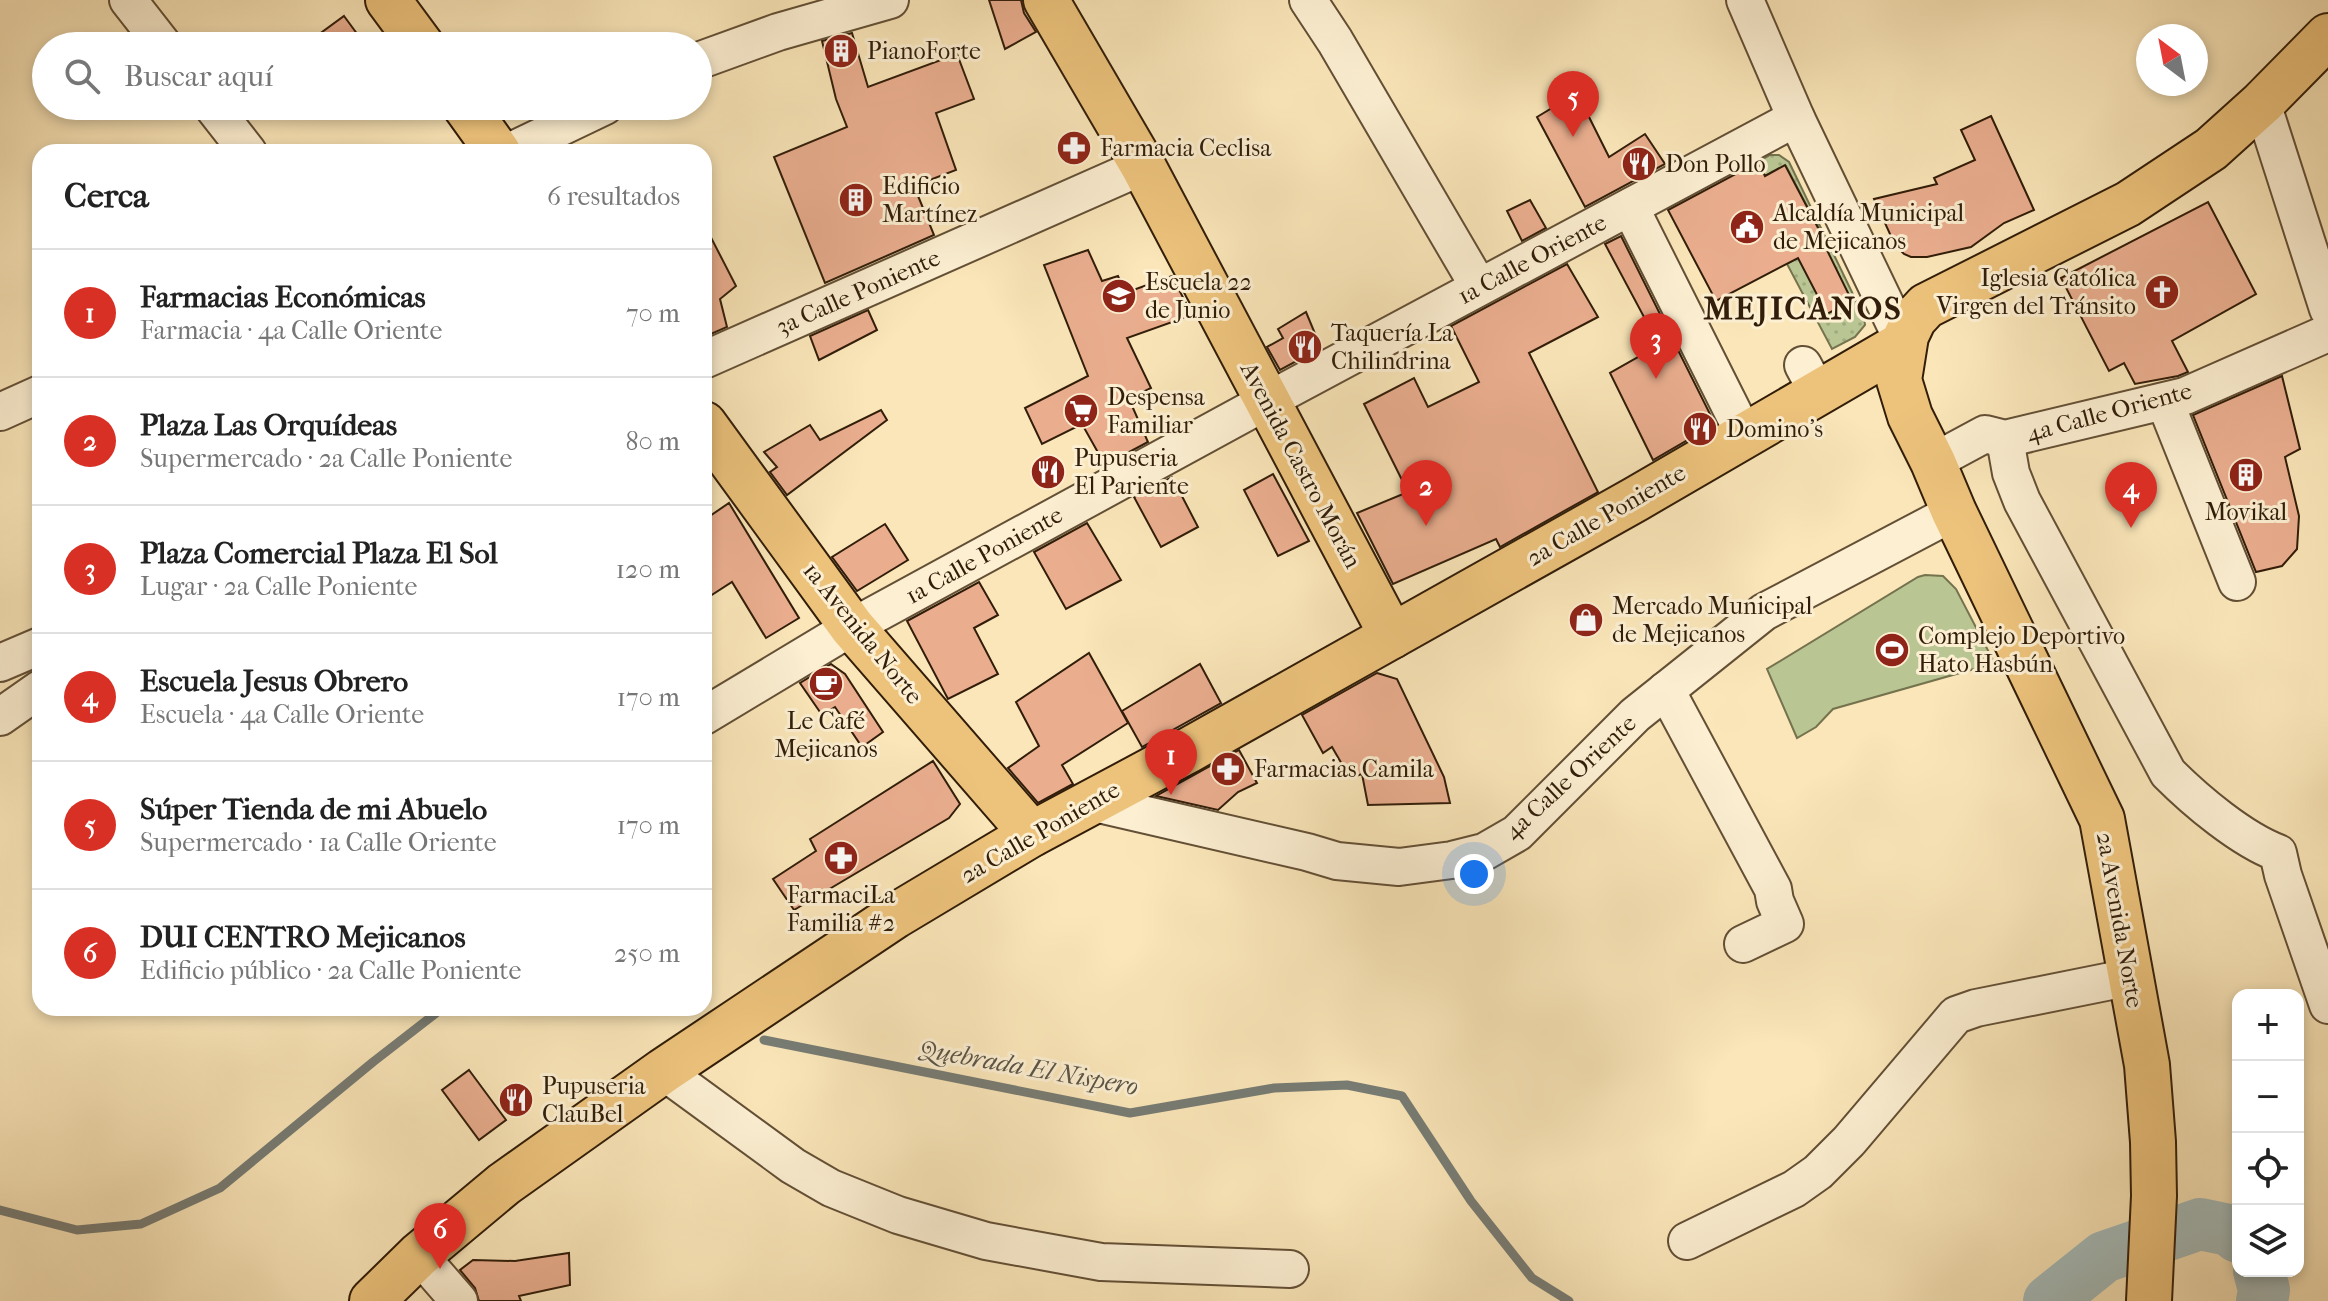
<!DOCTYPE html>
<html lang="es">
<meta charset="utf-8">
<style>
:root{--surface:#fff;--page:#f2f2f2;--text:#222;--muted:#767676;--line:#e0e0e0;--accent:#d93025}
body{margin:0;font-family:"IM FELL French Canon",serif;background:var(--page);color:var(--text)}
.controls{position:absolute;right:24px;bottom:24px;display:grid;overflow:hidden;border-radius:16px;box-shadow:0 4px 12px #0003}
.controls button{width:72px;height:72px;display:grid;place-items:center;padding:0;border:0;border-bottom:2px solid var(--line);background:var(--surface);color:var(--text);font:40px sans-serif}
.compass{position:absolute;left:2136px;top:24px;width:72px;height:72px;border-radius:50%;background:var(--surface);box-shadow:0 4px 12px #0003;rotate:328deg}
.you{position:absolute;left:1474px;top:874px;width:28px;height:28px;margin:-20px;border:6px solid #fff;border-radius:50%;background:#1a73e8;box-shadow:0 0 0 12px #1a73e833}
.badge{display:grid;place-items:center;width:52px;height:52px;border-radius:50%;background:var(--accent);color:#fff;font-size:26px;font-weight:700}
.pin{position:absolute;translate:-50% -66px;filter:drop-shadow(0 2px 4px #0008)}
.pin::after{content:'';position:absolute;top:42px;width:28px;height:24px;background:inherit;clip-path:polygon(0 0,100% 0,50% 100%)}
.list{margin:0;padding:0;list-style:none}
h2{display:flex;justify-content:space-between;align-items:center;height:104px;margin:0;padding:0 32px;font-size:34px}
h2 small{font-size:26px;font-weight:400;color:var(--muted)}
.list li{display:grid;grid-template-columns:52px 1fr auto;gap:24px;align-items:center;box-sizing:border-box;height:128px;padding:0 32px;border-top:2px solid var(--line)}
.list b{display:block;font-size:30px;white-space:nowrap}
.list p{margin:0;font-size:26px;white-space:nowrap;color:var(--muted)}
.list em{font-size:26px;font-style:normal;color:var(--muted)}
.icon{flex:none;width:44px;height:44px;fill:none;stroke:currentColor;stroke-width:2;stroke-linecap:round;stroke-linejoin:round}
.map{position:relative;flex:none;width:2328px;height:1301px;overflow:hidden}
.search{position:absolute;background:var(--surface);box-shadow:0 4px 12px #0003;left:32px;top:32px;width:680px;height:88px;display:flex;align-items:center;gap:20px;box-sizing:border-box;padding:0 28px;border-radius:44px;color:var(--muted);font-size:30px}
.panel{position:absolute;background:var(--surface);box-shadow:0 4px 12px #0003;left:32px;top:144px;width:680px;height:872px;border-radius:24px}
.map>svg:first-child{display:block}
.grass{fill:url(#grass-dots);stroke:#75724e;stroke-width:2}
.garden{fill:#b9c693;stroke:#75724e;stroke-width:2}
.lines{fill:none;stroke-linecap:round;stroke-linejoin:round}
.stream{stroke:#777c74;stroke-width:9}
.river{stroke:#a5bcbb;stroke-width:52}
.building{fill:#eaae8f;stroke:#311d09;stroke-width:2}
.minor-casing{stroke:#634f35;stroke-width:40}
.major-casing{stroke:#311d09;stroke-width:48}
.minor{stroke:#fcefd2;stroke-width:36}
.major{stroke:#edc37c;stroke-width:44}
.labels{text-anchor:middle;stroke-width:6;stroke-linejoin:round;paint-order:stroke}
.poi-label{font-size:24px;fill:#311d09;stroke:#fcefd2;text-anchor:start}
.street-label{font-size:24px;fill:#311d09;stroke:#fcefd2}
.water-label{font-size:26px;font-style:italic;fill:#5a5547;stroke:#fcefd2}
.district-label{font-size:32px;font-weight:bold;letter-spacing:2px;fill:#311d09;stroke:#fcefd2}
</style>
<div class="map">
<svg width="2328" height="1301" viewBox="0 0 2328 1301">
<defs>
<pattern id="grass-dots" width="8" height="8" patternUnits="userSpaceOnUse" patternTransform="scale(2)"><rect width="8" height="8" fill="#b9c693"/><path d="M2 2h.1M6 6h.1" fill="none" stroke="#a0aa7d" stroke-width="1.8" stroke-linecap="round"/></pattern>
</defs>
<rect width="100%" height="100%" fill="#fae6b9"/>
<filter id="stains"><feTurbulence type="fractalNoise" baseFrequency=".0025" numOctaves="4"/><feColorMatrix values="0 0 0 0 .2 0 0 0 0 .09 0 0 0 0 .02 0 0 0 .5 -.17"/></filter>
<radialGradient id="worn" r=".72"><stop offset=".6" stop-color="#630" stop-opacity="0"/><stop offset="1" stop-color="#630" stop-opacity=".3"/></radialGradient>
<polygon class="grass" points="1770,155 1779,155 1789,162 1864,317 1865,325 1855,337 1832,349 1787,264 1826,242 1786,166 1765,176 1758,162"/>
<polygon class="garden" points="1925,575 1943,576 1956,589 1993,660 1988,665 1833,709 1816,727 1797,738 1767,669 1918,577"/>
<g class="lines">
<g class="stream">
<polyline points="764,1040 1130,1113 1274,1088 1347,1085 1402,1096 1471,1201 1532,1278 1569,1301"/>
<polyline points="0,1210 77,1230 141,1224 220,1188 373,1062 440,1010 446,1008"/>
</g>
<g class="river">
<polyline points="2259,1271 2264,1290 2262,1301"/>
<polyline points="2049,1301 2104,1257 2200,1224 2229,1230 2238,1237"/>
</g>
</g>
<g class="building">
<polygon points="989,0 1021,0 1024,13 1036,32 1005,49"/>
<polygon points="344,16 366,46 303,46"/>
<polygon points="852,33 868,87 957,54 974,99 936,113 956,170 914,186 934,235 825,283 774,157 847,127 836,99 822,41"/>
<polygon points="1577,93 1609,157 1645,134 1665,164 1585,207 1537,117"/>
<polygon points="1991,116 2034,210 2004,223 1971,247 1927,257 1911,257 1904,254 1895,245 1874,199 1937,184 1934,178 1975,160 1961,130"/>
<polygon points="1758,162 1765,176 1785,165 1826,243 1824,244 1852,301 1827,314 1798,258 1716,301 1668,210"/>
<polygon points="1530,200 1546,228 1522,241 1507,211"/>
<polygon points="2208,202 2256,294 2172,341 2188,372 2178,376 2135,384 2124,363 2109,371 2061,278"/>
<polygon points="704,224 736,286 720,299 727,327 704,337"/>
<polygon points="1621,236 1715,424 1653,460 1610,373 1659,345 1605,244"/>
<polygon points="1088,250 1102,281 1118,276 1125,293 1172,276 1192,315 1127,338 1151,388 1129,399 1148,442 1105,465 1082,424 1042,444 1025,408 1088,376 1044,265"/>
<polygon points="1567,264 1598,317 1529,353 1598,492 1500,547 1496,539 1393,584 1357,513 1408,492 1364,404 1414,378 1428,407 1479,382 1451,326"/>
<polygon points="868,310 877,330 819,360 810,336"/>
<polygon points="1306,312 1321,348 1280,370 1267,347 1283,338 1278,329"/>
<polygon points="2282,376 2300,449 2285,457 2299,516 2297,549 2282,566 2256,572 2193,415"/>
<polygon points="881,410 887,420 787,495 770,472 777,467 764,452 810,425 820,440"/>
<polygon points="1273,474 1309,541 1278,556 1244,490"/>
<polygon points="1172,477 1198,527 1161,547 1134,497"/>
<polygon points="729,503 799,618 766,638 732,582 704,600 704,520"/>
<polygon points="1087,523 1121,580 1066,609 1034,552"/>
<polygon points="885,524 908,560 857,591 832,557"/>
<polygon points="979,582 998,615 974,628 998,674 948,699 907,621"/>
<polygon points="1089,653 1128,723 1062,765 1073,784 1038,803 1008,768 1039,746 1016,702"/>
<polygon points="831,664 845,674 883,732 862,747 835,707 822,715 800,683"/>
<polygon points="1200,664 1221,703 1142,747 1122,711"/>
<polygon points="1377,673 1397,679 1444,777 1450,803 1368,805 1362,774 1350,778 1332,747 1323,753 1302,715"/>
<polygon points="1239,750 1257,783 1238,792 1218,810 1156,796"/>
<polygon points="933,761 960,804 949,818 794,910 773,879 816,851 810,839"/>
<polygon points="469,1070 506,1120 479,1140 442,1090"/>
<polygon points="569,1253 570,1285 519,1296 521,1301 479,1301 475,1288 460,1270 473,1260 515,1261"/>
</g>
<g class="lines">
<g class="minor-casing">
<g id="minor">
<polyline points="128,0 164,46"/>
<polyline points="1308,0 1335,41 1479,287"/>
<polyline points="1745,0 1796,118 1904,343"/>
<polyline points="698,61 778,32 890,0"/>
<polyline points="2262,103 2328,309"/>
<polyline points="212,106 248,152"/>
<polyline points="509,152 605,106"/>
<polyline points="1630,207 1745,436"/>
<polyline points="704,360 1143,166"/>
<polyline points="1803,365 1818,393"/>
<polyline points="2165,402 2237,582"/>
<polyline points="0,412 40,394"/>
<path d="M2005 439 2011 473 2022 501 2168 773C2196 801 2241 839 2278 853L2283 875 2328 1005"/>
<polyline points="1933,462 1985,434 2005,439 2185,396 2328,333"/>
<polyline points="0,663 40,646"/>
<polyline points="1666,690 1773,889 1775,901 1785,924 1743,944"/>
<polyline points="704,716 852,627 1267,401 1796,118"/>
<polyline points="0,717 40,689"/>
<polyline points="1090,802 1307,852 1337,861 1399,867 1452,860 1484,852 1517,833 1635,715 1764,612 1954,512"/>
<polyline points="663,1071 793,1166 831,1188 898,1215 986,1241 1101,1262 1290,1269"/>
<polyline points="1687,1241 1794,1189 1818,1172 1849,1141 1956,1015 1976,1008 2131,977"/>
<polyline points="419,1255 459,1301"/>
</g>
</g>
<g class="major-casing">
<g id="major">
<polyline points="388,0 422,46"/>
<polyline points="1046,0 1143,166 1392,636"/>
<polyline points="465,106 498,152"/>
<polyline points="704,424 852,627 1032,834"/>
<polyline points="372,1301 419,1255 504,1184 663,1071 895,916 1032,834 1189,750 1636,499 1904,343"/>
<polyline points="2149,1301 2154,1196 2153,1142 2147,1065 2102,819 1954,512 1933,462 1910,416 1899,380 1906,336 1914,319 1926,306 2128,204 2211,149 2262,103 2328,36"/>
</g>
</g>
<use href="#minor" class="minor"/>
<use href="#major" class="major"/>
</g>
<defs>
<g id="building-disc" transform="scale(1.8)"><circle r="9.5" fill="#8f2418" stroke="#fcefd2"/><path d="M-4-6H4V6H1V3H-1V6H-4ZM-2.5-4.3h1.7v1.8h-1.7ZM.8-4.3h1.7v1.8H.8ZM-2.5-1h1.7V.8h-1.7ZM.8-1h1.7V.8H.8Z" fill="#fff"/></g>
<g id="pharmacy-disc" transform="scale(1.8)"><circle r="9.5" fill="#8f2418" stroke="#fcefd2"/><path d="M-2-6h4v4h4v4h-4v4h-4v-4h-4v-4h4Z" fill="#fff"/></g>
<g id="restaurant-disc" transform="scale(1.8)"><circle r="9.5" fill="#8f2418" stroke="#fcefd2"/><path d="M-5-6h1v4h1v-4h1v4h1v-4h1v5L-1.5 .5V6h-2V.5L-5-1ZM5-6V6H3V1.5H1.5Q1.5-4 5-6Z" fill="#fff"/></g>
<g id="civic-disc" transform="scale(1.8)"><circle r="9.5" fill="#8f2418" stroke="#fcefd2"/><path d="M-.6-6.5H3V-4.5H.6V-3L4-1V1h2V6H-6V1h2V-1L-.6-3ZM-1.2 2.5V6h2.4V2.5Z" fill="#fff"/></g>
<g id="church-disc" transform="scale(1.8)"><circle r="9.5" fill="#8f2418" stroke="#fcefd2"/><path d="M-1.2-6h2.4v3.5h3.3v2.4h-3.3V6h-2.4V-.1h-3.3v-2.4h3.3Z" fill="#fff"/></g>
<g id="school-disc" transform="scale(1.8)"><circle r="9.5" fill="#8f2418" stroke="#fcefd2"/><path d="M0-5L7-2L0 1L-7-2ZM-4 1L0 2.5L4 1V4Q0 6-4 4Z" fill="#fff"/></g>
<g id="supermarket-disc" transform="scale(1.8)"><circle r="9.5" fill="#8f2418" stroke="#fcefd2"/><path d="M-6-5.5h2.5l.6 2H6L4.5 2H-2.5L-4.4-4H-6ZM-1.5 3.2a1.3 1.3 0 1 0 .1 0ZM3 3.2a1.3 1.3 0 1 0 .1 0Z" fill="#fff"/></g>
<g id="shop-disc" transform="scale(1.8)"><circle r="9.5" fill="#8f2418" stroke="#fcefd2"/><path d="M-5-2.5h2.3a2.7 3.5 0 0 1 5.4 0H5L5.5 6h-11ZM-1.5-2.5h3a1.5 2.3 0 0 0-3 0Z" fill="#fff"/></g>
<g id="stadium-disc" transform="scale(1.8)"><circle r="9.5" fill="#8f2418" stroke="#fcefd2"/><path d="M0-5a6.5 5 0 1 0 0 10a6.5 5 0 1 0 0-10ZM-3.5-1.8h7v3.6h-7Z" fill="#fff"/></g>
<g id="cafe-disc" transform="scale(1.8)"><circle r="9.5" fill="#8f2418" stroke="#fcefd2"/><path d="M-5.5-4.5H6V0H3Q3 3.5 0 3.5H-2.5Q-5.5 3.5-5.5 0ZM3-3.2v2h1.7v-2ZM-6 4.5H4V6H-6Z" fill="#fff"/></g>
</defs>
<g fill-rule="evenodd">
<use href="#building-disc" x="841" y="51"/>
<use href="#pharmacy-disc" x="1074" y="148"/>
<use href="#restaurant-disc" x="1639" y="164"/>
<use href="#building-disc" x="856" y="200"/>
<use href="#civic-disc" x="1747" y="227"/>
<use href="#church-disc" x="2162" y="292"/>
<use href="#school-disc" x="1119" y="296"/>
<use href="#restaurant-disc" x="1305" y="347"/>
<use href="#supermarket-disc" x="1081" y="411"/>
<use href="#restaurant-disc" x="1700" y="429"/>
<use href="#restaurant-disc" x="1048" y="472"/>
<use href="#building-disc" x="2246" y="475"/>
<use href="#shop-disc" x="1586" y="620"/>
<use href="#stadium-disc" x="1892" y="650"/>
<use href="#cafe-disc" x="826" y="684"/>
<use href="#pharmacy-disc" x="1228" y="769"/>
<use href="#pharmacy-disc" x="841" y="858"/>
<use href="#restaurant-disc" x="516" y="1100"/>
</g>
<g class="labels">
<g class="poi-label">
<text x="867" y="59">PianoForte</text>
<text x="1100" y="156">Farmacia Ceclisa</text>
<text x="1665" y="172">Don Pollo</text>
<text x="882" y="194">Edificio<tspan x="882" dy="28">Martínez</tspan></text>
<text x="1773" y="221">Alcaldía Municipal<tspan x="1773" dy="28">de Mejicanos</tspan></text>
<text x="2136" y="286" text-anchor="end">Iglesia Católica<tspan x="2136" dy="28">Virgen del Tránsito</tspan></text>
<text x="1145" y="290">Escuela 22<tspan x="1145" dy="28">de Junio</tspan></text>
<text x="1331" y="341">Taquería La<tspan x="1331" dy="28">Chilindrina</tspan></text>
<text x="1107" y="405">Despensa<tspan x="1107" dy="28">Familiar</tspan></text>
<text x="1726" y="437">Domino's</text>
<text x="1074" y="466">Pupuseria<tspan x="1074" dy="28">El Pariente</tspan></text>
<text x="2246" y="520" text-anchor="middle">Movikal</text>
<text x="1612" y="614">Mercado Municipal<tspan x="1612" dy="28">de Mejicanos</tspan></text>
<text x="1918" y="644">Complejo Deportivo<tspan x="1918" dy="28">Hato Hasbún</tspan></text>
<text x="826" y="729" text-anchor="middle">Le Café<tspan x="826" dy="28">Mejicanos</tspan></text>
<text x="1254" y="777">Farmacias Camila</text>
<text x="841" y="903" text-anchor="middle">FarmaciLa<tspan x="841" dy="28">Familia #2</tspan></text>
<text x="542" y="1094">Pupuseria<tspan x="542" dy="28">ClauBel</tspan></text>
</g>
<g class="street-label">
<text transform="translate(1532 259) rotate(-28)" y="8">1a Calle Oriente</text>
<text transform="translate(858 292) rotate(-24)" y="8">3a Calle Poniente</text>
<text transform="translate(2109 412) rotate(-15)" y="8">4a Calle Oriente</text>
<text transform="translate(1301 465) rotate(62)" y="8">Avenida Castro Morán</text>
<text transform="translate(1606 515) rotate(-30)" y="8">2a Calle Poniente</text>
<text transform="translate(984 555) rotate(-29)" y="8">1a Calle Poniente</text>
<text transform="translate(863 633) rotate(51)" y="8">1a Avenida Norte</text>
<text transform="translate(1570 777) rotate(-43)" y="8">4a Calle Oriente</text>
<text transform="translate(1040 832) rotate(-30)" y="8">2a Calle Poniente</text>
<text transform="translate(2120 920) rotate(80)" y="8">2a Avenida Norte</text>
</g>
<g class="water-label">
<text transform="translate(1029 1067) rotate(10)" y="9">Quebrada El Nispero</text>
</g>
<g class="district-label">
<text x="1803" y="319">MEJICANOS</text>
</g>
</g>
<rect width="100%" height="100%" filter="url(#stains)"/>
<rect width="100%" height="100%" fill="url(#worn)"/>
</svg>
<div class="controls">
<button>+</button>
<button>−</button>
<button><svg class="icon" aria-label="locate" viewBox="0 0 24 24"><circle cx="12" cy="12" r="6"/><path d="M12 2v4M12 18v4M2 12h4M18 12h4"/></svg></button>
<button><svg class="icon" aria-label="layers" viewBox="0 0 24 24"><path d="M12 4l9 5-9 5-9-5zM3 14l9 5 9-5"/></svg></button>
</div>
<svg class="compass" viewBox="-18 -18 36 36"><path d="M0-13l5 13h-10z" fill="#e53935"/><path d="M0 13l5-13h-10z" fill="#767676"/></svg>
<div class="you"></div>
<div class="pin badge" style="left:1171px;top:795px">1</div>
<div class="pin badge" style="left:1426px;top:526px">2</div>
<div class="pin badge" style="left:1656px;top:379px">3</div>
<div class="pin badge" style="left:2131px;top:528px">4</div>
<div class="pin badge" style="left:1573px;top:137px">5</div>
<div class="pin badge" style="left:440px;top:1269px">6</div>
<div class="search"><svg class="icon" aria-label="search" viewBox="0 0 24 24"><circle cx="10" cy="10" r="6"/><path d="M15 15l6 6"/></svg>Buscar aquí</div>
<section class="panel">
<h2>Cerca<small>6 resultados</small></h2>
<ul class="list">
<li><span class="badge">1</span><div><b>Farmacias Económicas</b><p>Farmacia · 4a Calle Oriente</p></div><em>70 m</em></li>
<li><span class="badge">2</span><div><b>Plaza Las Orquídeas</b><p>Supermercado · 2a Calle Poniente</p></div><em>80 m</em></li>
<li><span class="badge">3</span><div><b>Plaza Comercial Plaza El Sol</b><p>Lugar · 2a Calle Poniente</p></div><em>120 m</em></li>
<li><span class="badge">4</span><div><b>Escuela Jesus Obrero</b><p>Escuela · 4a Calle Oriente</p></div><em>170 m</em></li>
<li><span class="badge">5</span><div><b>Súper Tienda de mi Abuelo</b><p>Supermercado · 1a Calle Oriente</p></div><em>170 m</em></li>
<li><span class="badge">6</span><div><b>DUI CENTRO Mejicanos</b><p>Edificio público · 2a Calle Poniente</p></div><em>250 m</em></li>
</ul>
</section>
</div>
